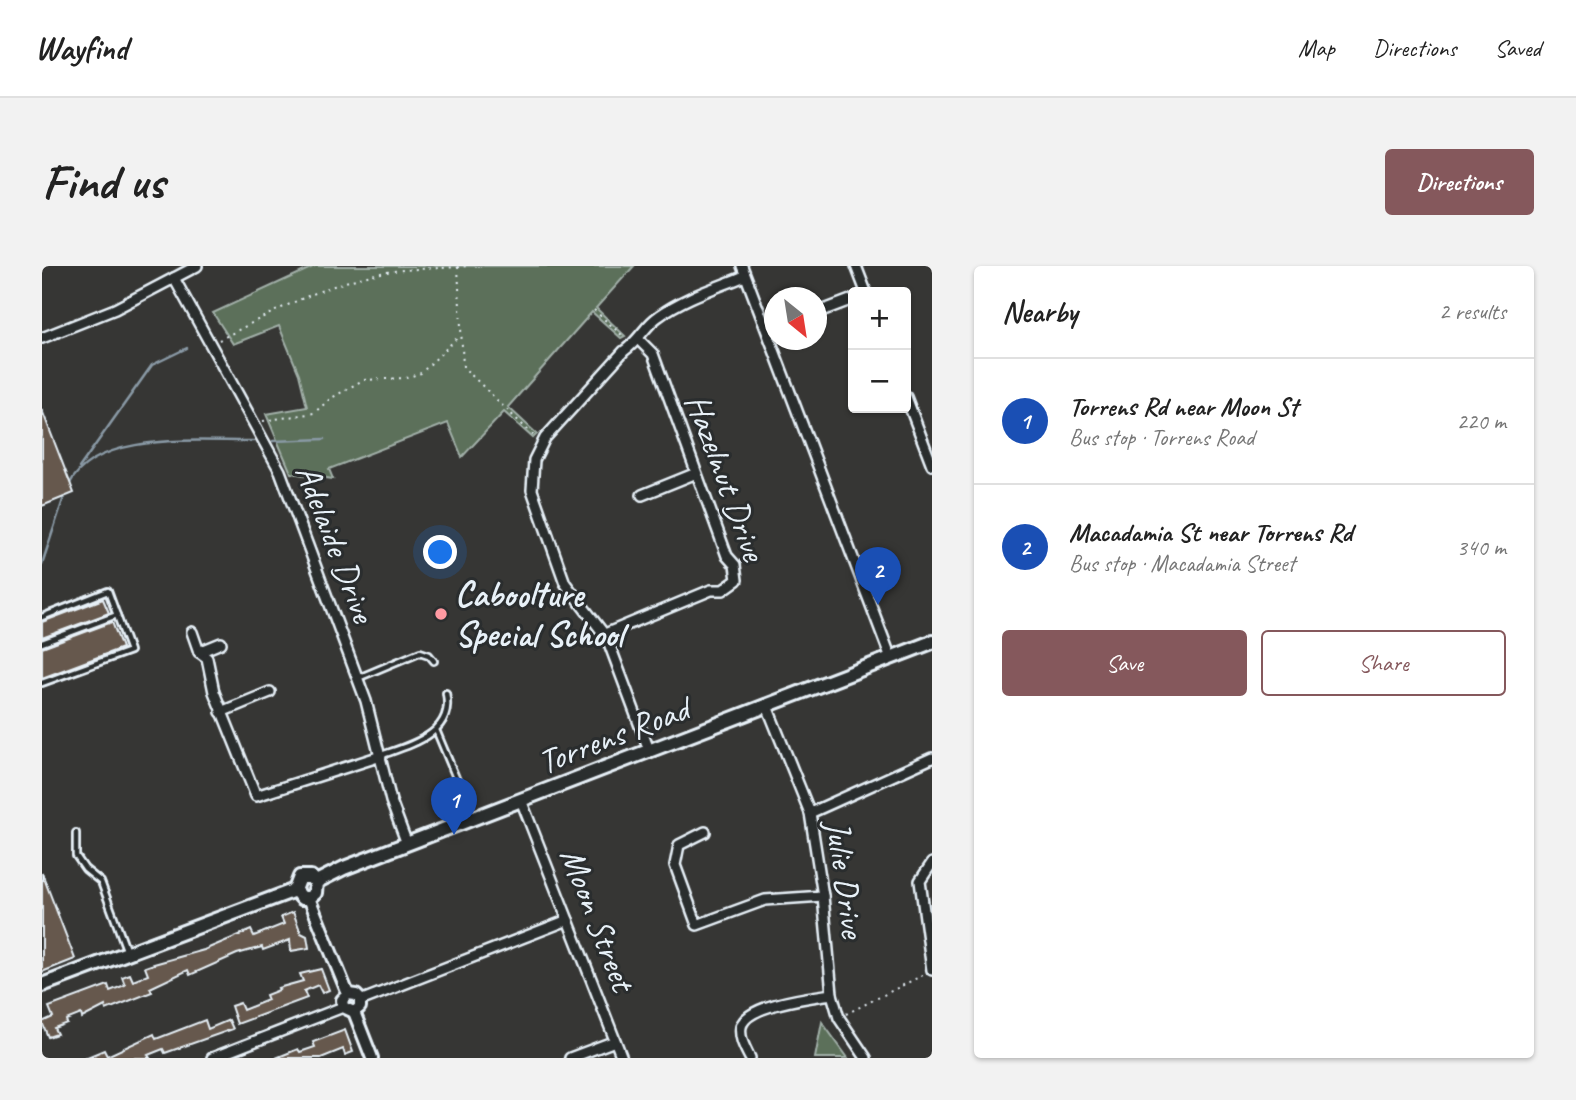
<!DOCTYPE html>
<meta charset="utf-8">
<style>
:root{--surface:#fff;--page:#f2f2f2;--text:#222;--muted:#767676;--line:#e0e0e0;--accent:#85585c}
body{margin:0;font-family:Caveat,sans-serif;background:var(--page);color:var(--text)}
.controls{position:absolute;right:21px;top:21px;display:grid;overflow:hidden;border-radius:7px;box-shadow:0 2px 5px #0004}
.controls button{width:63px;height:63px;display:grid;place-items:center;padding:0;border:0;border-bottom:2px solid var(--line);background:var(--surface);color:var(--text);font:35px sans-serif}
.compass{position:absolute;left:722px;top:21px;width:63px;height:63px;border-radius:50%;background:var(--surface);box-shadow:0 2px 5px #0004;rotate:150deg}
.you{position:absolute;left:399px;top:287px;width:24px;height:24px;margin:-18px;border:5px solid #fff;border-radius:50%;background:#1a73e8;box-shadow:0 0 0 10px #1a73e833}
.badge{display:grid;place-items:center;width:46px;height:46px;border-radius:50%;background:var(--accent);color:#fff;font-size:23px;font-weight:700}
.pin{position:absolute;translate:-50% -58px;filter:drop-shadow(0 2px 4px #0008)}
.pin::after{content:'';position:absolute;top:37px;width:24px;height:21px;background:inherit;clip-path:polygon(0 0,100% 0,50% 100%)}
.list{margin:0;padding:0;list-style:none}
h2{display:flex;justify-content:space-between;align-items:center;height:91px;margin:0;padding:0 28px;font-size:30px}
h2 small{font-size:23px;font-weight:400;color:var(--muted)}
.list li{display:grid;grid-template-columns:46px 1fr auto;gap:21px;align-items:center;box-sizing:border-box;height:126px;padding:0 28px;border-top:2px solid var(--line)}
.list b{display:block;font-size:26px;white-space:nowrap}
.list p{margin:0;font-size:23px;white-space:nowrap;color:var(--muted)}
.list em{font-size:23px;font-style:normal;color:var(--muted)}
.actions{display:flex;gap:14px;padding:21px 28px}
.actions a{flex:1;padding:16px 0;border:2px solid var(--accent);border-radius:7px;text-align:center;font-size:24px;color:var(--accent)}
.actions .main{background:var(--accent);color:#fff}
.map{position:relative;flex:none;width:890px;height:792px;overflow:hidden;border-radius:7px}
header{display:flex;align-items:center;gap:42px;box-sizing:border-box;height:98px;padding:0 35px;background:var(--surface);border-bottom:2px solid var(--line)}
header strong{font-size:33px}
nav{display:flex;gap:38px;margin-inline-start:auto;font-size:24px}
.intro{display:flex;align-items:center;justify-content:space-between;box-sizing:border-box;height:168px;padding:0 42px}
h1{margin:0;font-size:49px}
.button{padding:18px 32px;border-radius:7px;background:var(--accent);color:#fff;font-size:24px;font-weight:700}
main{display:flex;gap:42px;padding:0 42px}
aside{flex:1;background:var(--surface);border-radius:7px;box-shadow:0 2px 5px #0004}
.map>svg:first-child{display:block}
.green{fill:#5c705a;stroke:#a2b0a9;stroke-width:2}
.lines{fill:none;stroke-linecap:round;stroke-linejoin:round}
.stream{stroke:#8a9aa6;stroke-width:2.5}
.building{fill:#66594d;stroke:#e8f1f8;stroke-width:2}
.service-casing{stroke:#e8f1f8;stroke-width:10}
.minor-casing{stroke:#e8f1f8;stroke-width:14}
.tertiary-casing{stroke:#e8f1f8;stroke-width:16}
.secondary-casing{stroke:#e8f1f8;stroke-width:18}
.path{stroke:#e8f1f8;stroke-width:2;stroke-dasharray:2 5;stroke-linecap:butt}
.service{stroke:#2a2d2e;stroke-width:4.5}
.minor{stroke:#2a2d2e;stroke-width:9}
.tertiary{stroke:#2a2d2e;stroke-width:10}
.secondary{stroke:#2a2d2e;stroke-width:12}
.poi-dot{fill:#ff9aa2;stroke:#2a2d2e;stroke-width:2.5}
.labels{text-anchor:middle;stroke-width:6;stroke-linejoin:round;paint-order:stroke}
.street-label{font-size:35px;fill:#e8f1f8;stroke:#2a2d2e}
.poi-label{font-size:35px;font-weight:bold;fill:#e8f1f8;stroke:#2a2d2e;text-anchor:start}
</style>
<header>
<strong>Wayfind</strong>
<nav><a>Map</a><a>Directions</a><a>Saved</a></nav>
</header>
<div class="intro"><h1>Find us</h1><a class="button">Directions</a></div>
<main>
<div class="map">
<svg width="890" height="792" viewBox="0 0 890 792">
<rect width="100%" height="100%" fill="#363634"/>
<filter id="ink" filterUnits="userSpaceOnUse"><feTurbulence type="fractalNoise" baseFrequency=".0143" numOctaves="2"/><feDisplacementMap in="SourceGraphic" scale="14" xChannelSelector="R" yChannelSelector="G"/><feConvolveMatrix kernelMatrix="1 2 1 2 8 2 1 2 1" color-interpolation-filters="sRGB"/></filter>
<g filter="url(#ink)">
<g class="green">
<polygon points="273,0 592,0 554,42 583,70 579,72 550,46 466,141 495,168 491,172 462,146 420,191 406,157 287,203 291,213 249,207 224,148 265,141 257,108 237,60 191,78 171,47"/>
<polygon points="780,756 806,792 773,792"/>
</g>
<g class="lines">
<g class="stream">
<polyline points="231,175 283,173"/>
<polyline points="37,202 110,99 145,82"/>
<path d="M27 219C54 164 160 176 211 175"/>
<polyline points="0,298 23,228"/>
</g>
</g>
<g class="building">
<polygon points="0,144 32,227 0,240"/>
<polygon points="61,333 67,347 0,372 0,356"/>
<polygon points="70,356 80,382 0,412 0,382"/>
<polygon points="0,607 33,693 0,706"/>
<polygon points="251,646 259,667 265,670 267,682 249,685 248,674 221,684 220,681 195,688 148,709 146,704 108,722 110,726 64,744 63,740 40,752 39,748 24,754 25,757 12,762 15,768 6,771 0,756 11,751 7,741 66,719 68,725 83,719 80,711 88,708 91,715 106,709 103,701 112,698 162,684 209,664 212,670 242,658 239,651"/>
<polygon points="279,703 287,724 280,727 276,719 262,725 265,732 195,758 189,740 198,737 201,744 226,734 224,729 237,724 236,722 261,715 258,708"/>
<polygon points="163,754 166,763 187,754 191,763 123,787 121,783 106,789 108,792 43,792 62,784 65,790 112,768 114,773"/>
<polygon points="303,764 311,786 303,789 301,783 279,792 234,792 256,783 258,786 273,781 271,776"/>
</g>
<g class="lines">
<g class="service-casing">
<g id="service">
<polyline points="0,351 66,325 88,385 0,417"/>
<polyline points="0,377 75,349"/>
<polyline points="316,412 378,386 387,389 392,395"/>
<polyline points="394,464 430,550"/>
<path d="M340 489C368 479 413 468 404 427"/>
<polyline points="34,567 34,590 43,603 59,616 85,686"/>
</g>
</g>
<g class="minor-casing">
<g id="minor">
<polyline points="700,0 849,392"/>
<polyline points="814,0 824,26"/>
<polyline points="132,12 238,205 324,435 349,535 365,578"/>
<polyline points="774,47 811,33"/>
<polyline points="0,72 73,43 155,0"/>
<polyline points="864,131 890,199"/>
<polyline points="600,229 652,208"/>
<polyline points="150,366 157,386 165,392 172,426 214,530 339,490"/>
<polyline points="563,368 669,324 681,324 695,314 693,299 685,290 611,88 597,74"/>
<polyline points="157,386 179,377"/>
<polyline points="725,440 768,547 781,630 790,728 797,752 824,792"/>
<polyline points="179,446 228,426"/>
<path d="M607 484 565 372 523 317 490 224 492 194 503 172 582 85C597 75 603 59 617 50 643 31 674 22 703 10"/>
<polyline points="479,534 580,792"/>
<polyline points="768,547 890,492"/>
<polyline points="663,566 637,579 633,599 655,659 723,634 781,630"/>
<polyline points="890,597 878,615 890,704"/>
<polyline points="318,735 526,654"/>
<polyline points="170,792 301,741"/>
<polyline points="528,792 573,775"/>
<path d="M708 792C703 782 697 772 699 761 704 738 771 731 790 728"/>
</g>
</g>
<g class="tertiary-casing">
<g id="tertiary">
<polyline points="267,632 306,728"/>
<polyline points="306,728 314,729 318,733 318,741 312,746"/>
<polyline points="306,728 300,734 301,741 312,746"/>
<polyline points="312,746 330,792"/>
</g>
</g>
<g class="secondary-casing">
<g id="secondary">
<polyline points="274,616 302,602 890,376"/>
<polyline points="253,624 260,632 267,632 273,627 274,616"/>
<polyline points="253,624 258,611 269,611 274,616"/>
<polyline points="0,719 253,624"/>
</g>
</g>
<g class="path">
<polyline points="416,1 421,101 493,171"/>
<polyline points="552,44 583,72"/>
<path d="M177 74C233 45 288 14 351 5 376 2 401 3 426 0"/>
<polyline points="221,155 272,147 288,133 321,114 364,112 379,107 417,70"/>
<polyline points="804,748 883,708"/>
</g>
<use href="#service" class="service"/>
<use href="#minor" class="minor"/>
<use href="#tertiary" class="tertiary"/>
<use href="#secondary" class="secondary"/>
</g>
</g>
<circle class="poi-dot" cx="399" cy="348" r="7"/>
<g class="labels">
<g class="street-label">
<text transform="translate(684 211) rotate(70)" y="12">Hazelnut Drive</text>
<text transform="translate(294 277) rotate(69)" y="12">Adelaide Drive</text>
<text transform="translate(571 469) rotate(-21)" y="12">Torrens Road</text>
<text transform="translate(804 613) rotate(82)" y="12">Julie Drive</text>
<text transform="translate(556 653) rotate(69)" y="12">Moon Street</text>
</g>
<g class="poi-label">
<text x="413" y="340">Caboolture<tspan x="413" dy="40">Special School</tspan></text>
</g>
</g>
</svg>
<div class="controls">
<button>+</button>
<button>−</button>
</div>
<svg class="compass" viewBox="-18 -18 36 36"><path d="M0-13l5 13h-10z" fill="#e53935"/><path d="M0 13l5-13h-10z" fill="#767676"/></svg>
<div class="you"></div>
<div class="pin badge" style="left:412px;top:569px;background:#1a4fb4">1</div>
<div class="pin badge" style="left:836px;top:339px;background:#1a4fb4">2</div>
</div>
<aside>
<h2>Nearby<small>2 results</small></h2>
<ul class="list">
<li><span class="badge" style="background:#1a4fb4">1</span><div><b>Torrens Rd near Moon St</b><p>Bus stop · Torrens Road</p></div><em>220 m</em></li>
<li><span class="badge" style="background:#1a4fb4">2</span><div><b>Macadamia St near Torrens Rd</b><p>Bus stop · Macadamia Street</p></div><em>340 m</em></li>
</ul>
<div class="actions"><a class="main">Save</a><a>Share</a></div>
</aside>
</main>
